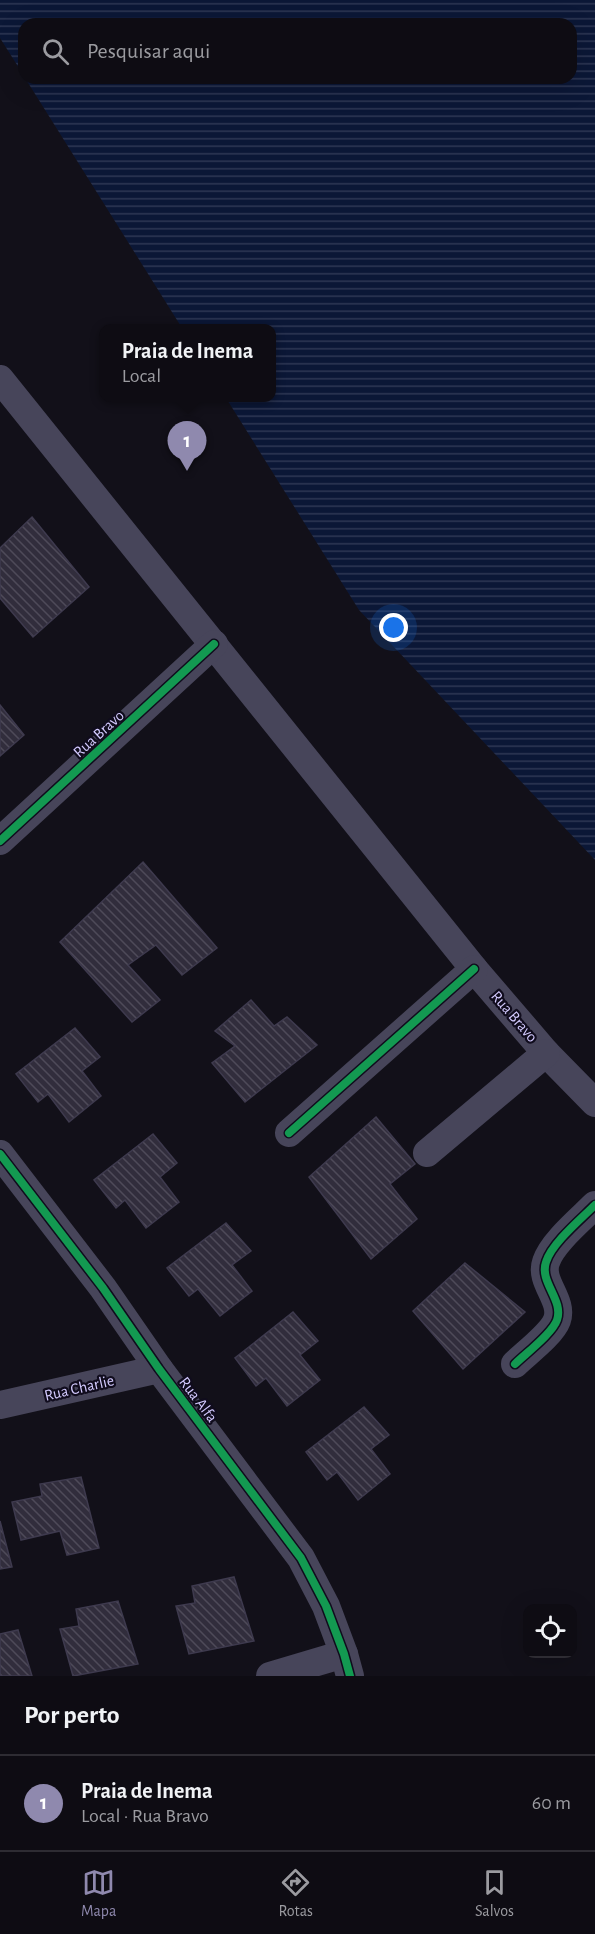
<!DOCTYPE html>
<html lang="pt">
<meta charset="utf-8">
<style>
:root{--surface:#0e0c13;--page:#17151c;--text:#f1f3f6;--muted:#9b9ba0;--line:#2e2c33;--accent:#8f89ae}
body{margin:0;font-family:"Alegreya Sans",sans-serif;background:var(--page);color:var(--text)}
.controls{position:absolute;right:18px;bottom:18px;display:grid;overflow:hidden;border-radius:12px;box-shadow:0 6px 24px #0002}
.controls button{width:54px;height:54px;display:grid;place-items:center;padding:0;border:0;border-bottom:2px solid var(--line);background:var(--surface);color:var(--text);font:30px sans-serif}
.you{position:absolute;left:394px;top:628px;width:21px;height:21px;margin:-15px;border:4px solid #fff;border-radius:50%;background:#1a73e8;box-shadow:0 0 0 9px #1a73e833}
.badge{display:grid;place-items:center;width:39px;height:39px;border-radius:50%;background:var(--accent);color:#fff;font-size:20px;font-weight:700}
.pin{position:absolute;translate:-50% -50px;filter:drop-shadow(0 2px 3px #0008)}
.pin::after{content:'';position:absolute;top:32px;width:21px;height:18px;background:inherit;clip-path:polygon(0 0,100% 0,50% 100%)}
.popup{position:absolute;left:99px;top:324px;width:177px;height:78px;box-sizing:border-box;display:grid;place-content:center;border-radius:12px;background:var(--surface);filter:drop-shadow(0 2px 4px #0005);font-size:20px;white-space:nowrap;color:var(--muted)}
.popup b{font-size:22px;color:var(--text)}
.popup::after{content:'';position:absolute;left:50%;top:100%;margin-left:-12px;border:12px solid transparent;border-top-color:var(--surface)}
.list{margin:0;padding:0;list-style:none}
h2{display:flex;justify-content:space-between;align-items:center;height:78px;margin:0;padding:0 24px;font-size:26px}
h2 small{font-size:20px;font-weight:400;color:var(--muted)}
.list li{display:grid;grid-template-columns:39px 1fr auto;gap:18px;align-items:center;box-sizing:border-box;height:96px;padding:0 24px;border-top:2px solid var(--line)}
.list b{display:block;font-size:22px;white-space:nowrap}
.list p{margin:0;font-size:20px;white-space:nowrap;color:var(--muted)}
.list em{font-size:20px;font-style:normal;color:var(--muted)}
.icon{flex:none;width:33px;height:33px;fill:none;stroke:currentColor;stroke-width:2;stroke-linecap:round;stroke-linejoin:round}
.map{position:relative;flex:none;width:595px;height:1676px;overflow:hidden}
.search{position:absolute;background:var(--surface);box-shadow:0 6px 24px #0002;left:18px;right:18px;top:18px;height:66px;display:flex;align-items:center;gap:15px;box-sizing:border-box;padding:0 21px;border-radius:18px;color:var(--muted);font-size:22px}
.sheet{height:174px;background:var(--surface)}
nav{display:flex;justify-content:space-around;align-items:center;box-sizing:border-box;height:84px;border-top:2px solid var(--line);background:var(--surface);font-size:16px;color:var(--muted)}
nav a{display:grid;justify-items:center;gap:3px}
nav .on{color:var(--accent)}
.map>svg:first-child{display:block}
.water{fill:url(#water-rules)}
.building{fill:url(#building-back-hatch);stroke:#3e3a4e;stroke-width:1.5}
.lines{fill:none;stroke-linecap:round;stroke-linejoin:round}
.minor{stroke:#47455a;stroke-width:28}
.cycleway-casing{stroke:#100c1d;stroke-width:11}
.cycleway{stroke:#139951;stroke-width:8}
.labels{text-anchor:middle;stroke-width:4.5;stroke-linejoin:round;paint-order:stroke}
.street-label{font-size:16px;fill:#d3cafe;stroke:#100c1d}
</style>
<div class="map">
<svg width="595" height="1676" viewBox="0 0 595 1676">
<defs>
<pattern id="water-rules" width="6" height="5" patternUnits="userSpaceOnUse" patternTransform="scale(1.5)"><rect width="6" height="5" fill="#0b1736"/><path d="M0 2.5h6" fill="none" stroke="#2e3754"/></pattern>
<pattern id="building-back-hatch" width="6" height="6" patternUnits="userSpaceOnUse" patternTransform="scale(1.5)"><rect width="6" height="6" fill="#312d3c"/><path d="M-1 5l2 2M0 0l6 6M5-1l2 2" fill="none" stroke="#4e4a59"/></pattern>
</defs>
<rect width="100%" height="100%" fill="#121019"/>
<polygon class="water" points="0,0 595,0 595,860 359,610 226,398 271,398 271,328 182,328 25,78 571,78 571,24 24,24 24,76 0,38"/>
<g class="building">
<polygon points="32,517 89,587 33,637 0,598 0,548"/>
<polygon points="0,705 24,735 0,756"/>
<polygon points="143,862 217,948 182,975 156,945 128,965 160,1000 132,1022 60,942"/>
<polygon points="251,1000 274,1026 287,1017 317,1045 245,1102 212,1063 235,1046 215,1031"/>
<polygon points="75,1028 100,1057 82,1071 101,1096 69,1122 48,1094 38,1102 16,1074"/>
<polygon points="376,1117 415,1164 390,1184 417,1219 371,1259 309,1177"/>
<polygon points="153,1134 177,1163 160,1177 179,1202 146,1228 125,1200 116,1208 94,1180"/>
<polygon points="226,1223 251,1251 232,1265 252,1291 220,1316 198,1289 189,1296 167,1268"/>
<polygon points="465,1263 525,1312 463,1369 413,1311"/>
<polygon points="293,1312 318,1341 300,1355 320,1380 287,1406 266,1378 256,1386 235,1358"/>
<polygon points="364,1407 389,1435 371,1449 390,1474 358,1500 337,1472 327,1480 306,1452"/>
<polygon points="81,1477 99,1548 67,1555 60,1531 21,1540 12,1502 42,1496 40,1484"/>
<polygon points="0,1521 12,1567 0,1569"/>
<polygon points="234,1577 254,1641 189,1654 176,1606 195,1603 192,1586"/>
<polygon points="118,1601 138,1664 73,1676 60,1629 79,1626 76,1609"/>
<polygon points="18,1630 32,1676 0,1676 0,1634"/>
</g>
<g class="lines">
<g class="minor">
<polyline points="0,379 474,969 546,1053 595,1103"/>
<polyline points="0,841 214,644"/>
<polyline points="289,1133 474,969"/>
<polyline points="427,1153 546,1053"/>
<polyline points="0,1154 103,1288 159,1369 301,1558 326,1606 344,1654 350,1676"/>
<path d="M515 1364C525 1354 552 1334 557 1320 564 1300 539 1282 546 1262 552 1243 581 1219 595 1205"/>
<polyline points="0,1405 159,1369"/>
<polyline points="270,1676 344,1654"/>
</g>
<g class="cycleway-casing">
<g id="cycleway">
<polyline points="0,841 214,644"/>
<polyline points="289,1133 474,969"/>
<polyline points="0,1154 103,1288 159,1369 301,1558 326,1606 344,1654 350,1676"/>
<path d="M515 1364C525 1354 552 1334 557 1320 564 1300 539 1282 546 1262 552 1243 581 1219 595 1205"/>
</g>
</g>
<use href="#cycleway" class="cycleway"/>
</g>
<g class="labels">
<g class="street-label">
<text transform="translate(98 733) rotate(-42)" y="6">Rua Bravo</text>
<text transform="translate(515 1016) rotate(49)" y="6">Rua Bravo</text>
<text transform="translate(79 1387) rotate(-13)" y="6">Rua Charlie</text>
<text transform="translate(199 1399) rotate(53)" y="6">Rua Alfa</text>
</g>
</g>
</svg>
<div class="controls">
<button><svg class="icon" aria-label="locate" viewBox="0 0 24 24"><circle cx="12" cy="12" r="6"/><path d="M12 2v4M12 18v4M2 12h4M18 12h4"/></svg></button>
</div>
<div class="you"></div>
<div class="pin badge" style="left:187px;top:471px">1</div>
<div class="popup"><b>Praia de Inema</b>Local</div>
<div class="search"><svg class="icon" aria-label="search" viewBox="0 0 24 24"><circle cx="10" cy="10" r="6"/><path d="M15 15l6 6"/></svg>Pesquisar aqui</div>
</div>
<section class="sheet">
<h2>Por perto<small></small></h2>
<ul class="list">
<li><span class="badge">1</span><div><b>Praia de Inema</b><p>Local · Rua Bravo</p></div><em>60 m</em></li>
</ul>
</section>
<nav>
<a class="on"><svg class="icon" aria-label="map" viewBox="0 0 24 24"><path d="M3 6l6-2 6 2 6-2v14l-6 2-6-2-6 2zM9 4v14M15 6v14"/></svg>Mapa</a>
<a><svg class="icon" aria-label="directions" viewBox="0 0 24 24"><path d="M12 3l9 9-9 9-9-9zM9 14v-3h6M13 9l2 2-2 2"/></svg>Rotas</a>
<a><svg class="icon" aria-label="saved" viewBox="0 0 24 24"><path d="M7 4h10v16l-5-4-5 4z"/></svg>Salvos</a>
</nav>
